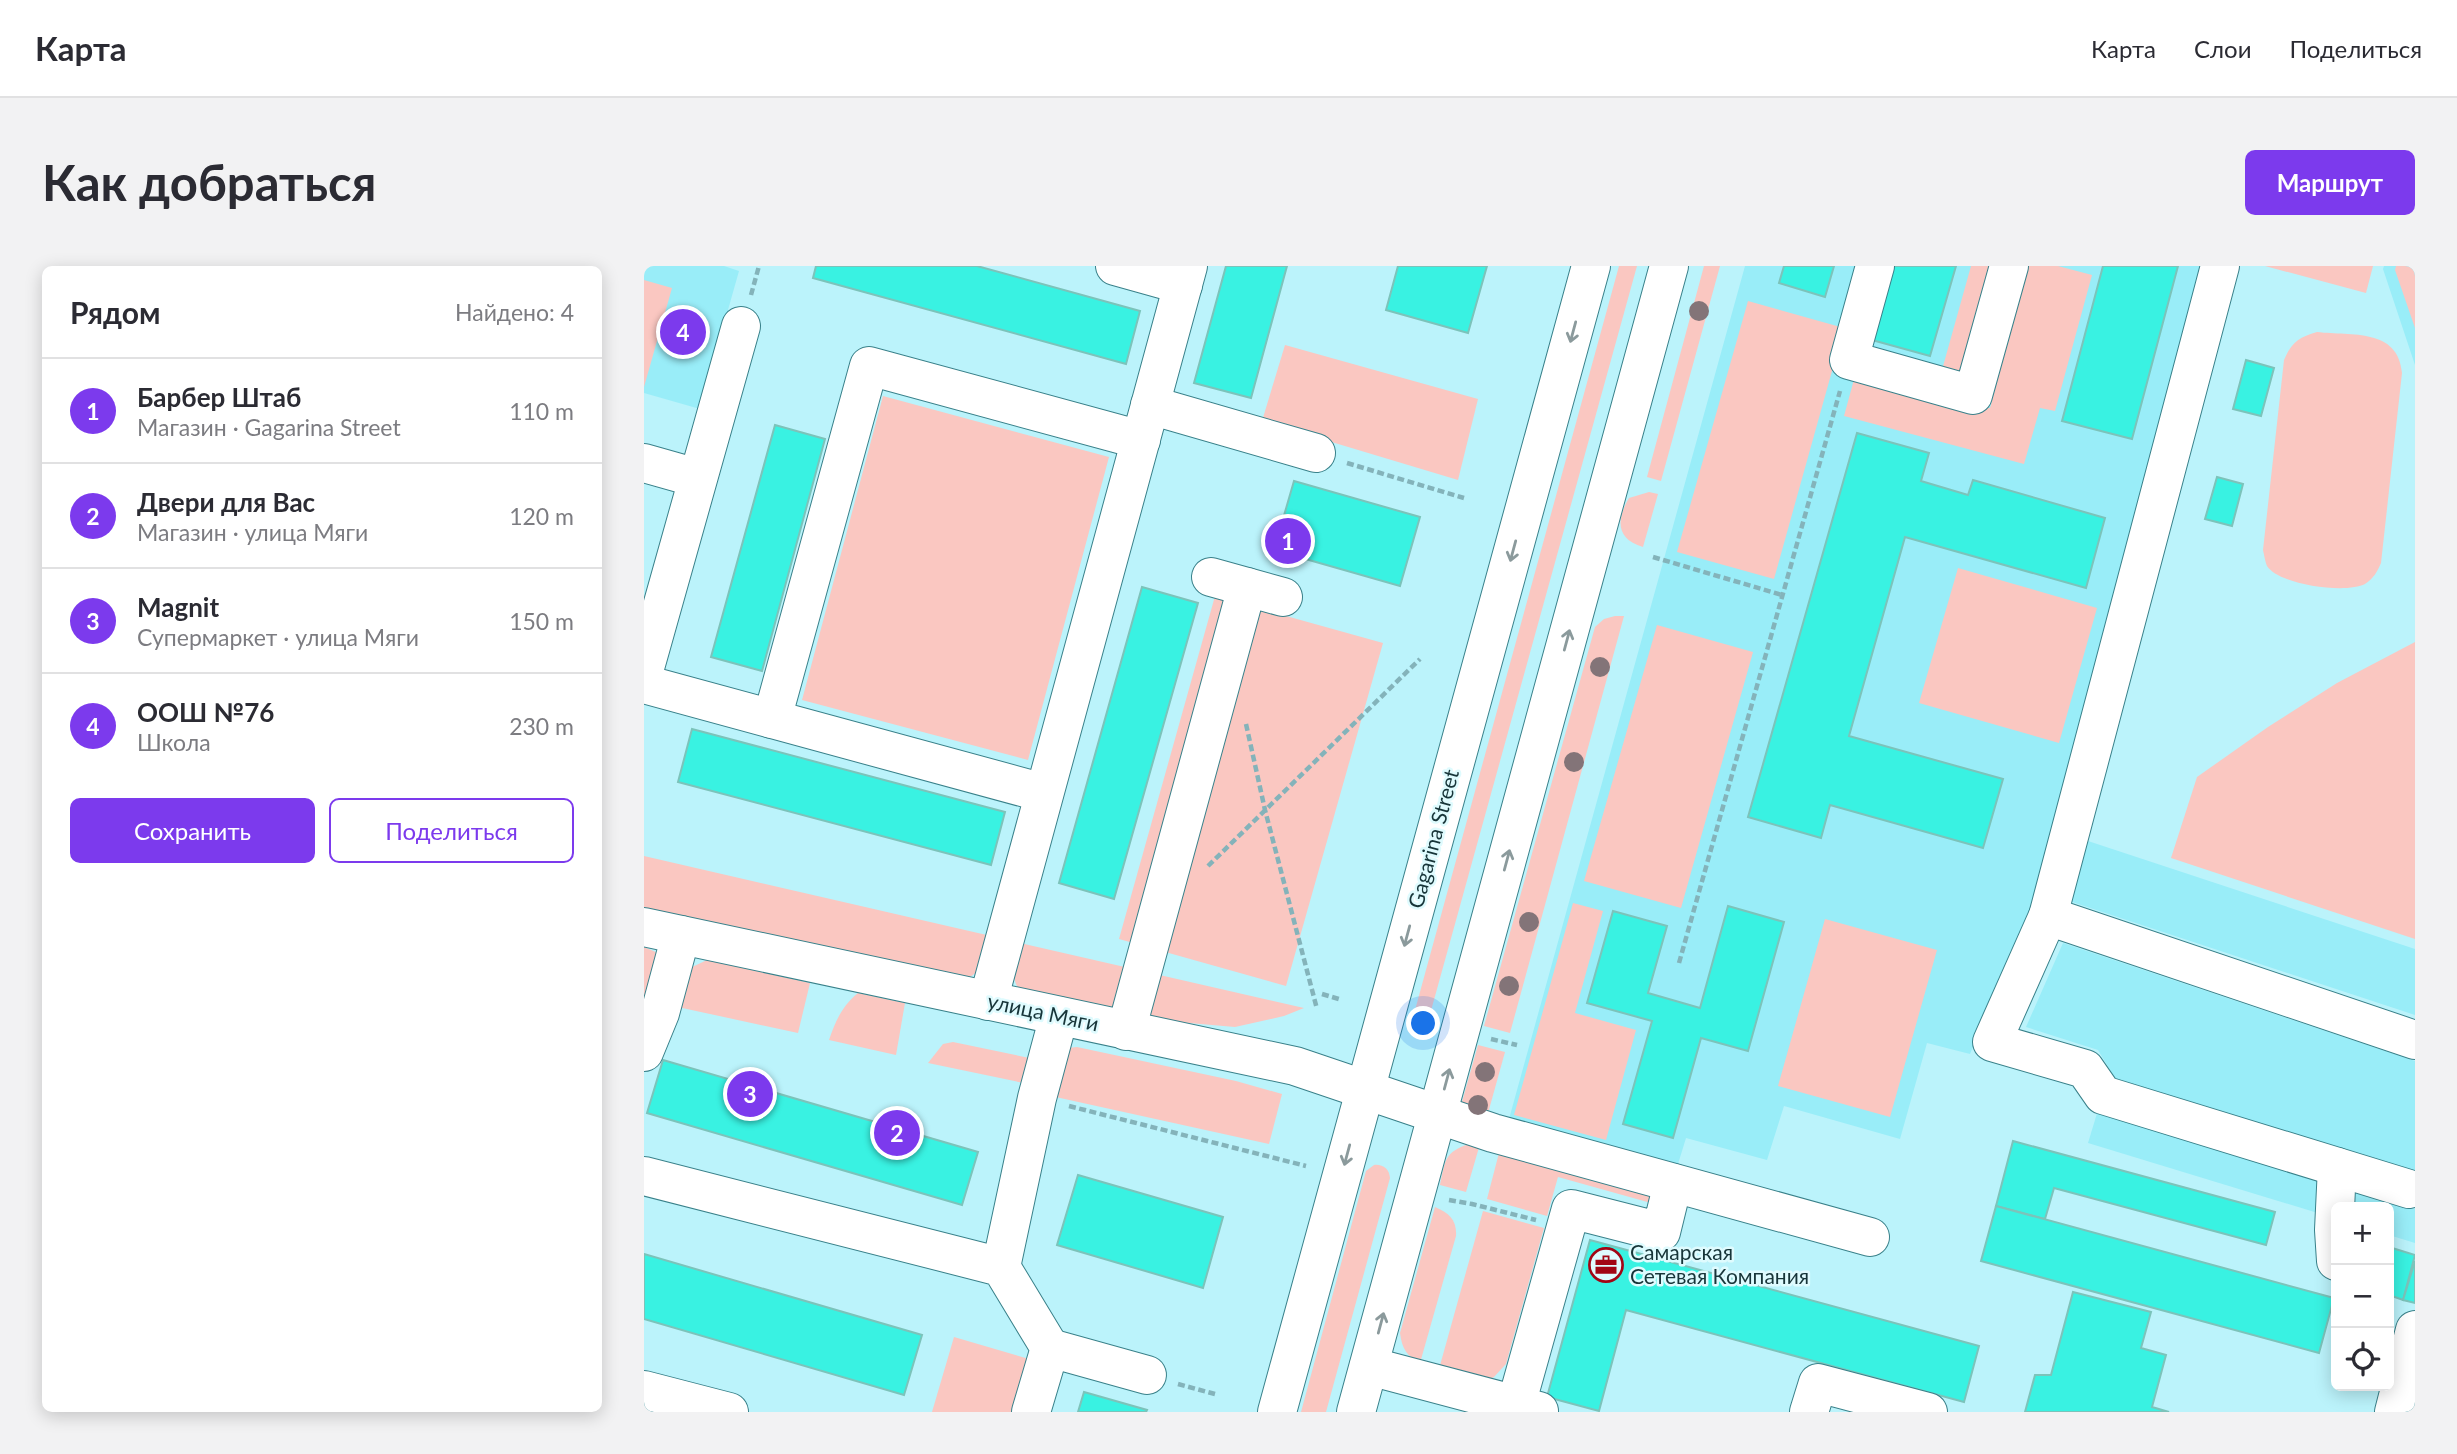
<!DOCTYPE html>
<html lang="ru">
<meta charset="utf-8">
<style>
:root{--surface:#fff;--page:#f2f2f3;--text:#2b2b33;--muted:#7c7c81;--line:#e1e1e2;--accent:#7c3aed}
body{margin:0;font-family:Lato,sans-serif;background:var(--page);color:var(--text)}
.controls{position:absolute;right:21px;bottom:21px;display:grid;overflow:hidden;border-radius:10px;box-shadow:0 4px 18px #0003}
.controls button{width:63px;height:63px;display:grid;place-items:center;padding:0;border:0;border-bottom:2px solid var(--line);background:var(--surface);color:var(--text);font:35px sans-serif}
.you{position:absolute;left:780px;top:758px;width:24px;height:24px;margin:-18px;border:5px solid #fff;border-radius:50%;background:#1a73e8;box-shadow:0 0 0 10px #1a73e833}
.badge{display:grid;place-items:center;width:46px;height:46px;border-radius:50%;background:var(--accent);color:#fff;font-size:23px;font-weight:700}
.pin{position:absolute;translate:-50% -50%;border:4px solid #fff;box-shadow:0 2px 7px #0006}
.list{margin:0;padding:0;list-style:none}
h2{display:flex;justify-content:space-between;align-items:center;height:91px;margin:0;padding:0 28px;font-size:30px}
h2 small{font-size:23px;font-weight:400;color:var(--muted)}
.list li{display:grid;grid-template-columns:46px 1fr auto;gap:21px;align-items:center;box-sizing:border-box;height:105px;padding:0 28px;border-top:2px solid var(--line)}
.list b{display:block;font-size:26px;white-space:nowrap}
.list p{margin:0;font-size:23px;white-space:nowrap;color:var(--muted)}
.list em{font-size:23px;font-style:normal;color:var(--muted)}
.actions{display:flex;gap:14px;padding:21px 28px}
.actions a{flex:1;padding:16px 0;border:2px solid var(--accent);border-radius:10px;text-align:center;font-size:24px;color:var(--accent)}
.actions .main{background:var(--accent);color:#fff}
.icon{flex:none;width:38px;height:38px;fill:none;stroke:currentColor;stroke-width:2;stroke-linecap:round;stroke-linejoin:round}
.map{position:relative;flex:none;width:1771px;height:1146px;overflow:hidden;border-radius:10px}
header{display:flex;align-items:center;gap:42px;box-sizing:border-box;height:98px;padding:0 35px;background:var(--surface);border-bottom:2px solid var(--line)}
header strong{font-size:33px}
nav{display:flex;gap:38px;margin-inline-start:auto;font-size:24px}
.intro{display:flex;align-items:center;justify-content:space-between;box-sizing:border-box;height:168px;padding:0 42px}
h1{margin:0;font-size:49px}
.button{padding:18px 32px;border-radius:10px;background:var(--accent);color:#fff;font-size:24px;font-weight:700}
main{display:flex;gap:42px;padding:0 42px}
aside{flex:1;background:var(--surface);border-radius:10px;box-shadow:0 4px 18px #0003}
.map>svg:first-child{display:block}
.built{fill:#99edf8}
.green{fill:#fac7c1}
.building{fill:#39f2e2;stroke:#7cc3ba;stroke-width:2}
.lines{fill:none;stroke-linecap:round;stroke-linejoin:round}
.minor-casing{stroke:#39818a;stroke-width:40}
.major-casing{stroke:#39818a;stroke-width:40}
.path{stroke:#84b3ba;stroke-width:4.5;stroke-dasharray:7 3.5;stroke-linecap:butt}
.minor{stroke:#fff;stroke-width:38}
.major{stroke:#fff;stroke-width:38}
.tree{fill:#837478}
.oneway{stroke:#8b9a9c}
.labels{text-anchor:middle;stroke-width:5;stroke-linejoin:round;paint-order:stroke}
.street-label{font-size:21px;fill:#173539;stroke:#dffbfe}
.poi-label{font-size:21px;fill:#173539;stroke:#dffbfe;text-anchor:start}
</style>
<header>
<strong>Карта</strong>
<nav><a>Карта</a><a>Слои</a><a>Поделиться</a></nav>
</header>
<div class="intro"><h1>Как добраться</h1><a class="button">Маршрут</a></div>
<main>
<aside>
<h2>Рядом<small>Найдено: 4</small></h2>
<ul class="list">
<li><span class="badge">1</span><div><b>Барбер Штаб</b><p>Магазин · Gagarina Street</p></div><em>110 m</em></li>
<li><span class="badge">2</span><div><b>Двери для Вас</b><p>Магазин · улица Мяги</p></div><em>120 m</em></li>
<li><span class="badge">3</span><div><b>Magnit</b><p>Супермаркет · улица Мяги</p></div><em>150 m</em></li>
<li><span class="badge">4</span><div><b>ООШ №76</b><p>Школа</p></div><em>230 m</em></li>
</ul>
<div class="actions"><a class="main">Сохранить</a><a>Поделиться</a></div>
</aside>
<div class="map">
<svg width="1771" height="1146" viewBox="0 0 1771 1146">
<rect width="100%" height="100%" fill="#bbf3fb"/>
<g class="built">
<polygon points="0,0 80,0 95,5 56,143 0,127"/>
<polygon points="1101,0 1564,0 1501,238 1382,656 1326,788 1283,777 1256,873 1140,840 1123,894 1042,872 1034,898 865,853"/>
<polygon points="1740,0 1771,0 1771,99 1739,3"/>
<polygon points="1444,575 1771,683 1771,749 1425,635"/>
<polygon points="1419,677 1771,795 1771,909 1472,814 1454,784 1382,761"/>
<polygon points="1454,844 1679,914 1677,948 1444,877"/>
<polygon points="1707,923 1771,943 1771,977 1745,969 1745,941 1705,941"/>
</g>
<g class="green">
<polygon points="975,0 993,0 780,770 771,772 765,766"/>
<polygon points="1060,0 1076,0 1017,215 1003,211"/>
<polygon points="1327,0 1355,0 1321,118 1296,111"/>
<polygon points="1384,0 1414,0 1448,9 1411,145 1396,142 1380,198 1200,150 1212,106 1346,142"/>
<polygon points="1621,0 1729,0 1722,27"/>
<polygon points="1752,0 1771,0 1771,62 1751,4"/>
<polygon points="0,14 28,22 0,121"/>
<polygon points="1104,35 1200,62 1130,313 1033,286"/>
<path d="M1673 66C1708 70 1754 62 1758 107L1737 297C1733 306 1730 312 1721 318 1702 328 1635 319 1623 300 1621 295 1620 288 1619 284L1640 94C1647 77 1655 71 1673 66Z"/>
<polygon points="641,79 834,133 814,214 618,155"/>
<polygon points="239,130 465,191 384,494 158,434"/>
<path d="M1005 226 1014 228 999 281C972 273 972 254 985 232Z"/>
<polygon points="1314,302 1453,342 1415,477 1275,437"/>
<polygon points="571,330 739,377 642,720 475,673"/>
<polygon points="971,350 980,350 866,767 840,760 951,361 960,353"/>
<polygon points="1013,359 1109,386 1037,642 940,615"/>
<polygon points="1771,376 1771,673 1527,592 1553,511 1624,461 1693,417"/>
<polygon points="0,590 347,670 339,702 323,713 0,646"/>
<polygon points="929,637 959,645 931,747 992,764 962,874 870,849"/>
<polygon points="1181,653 1293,684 1246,851 1134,820"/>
<path d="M376 677 660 742 640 750 591 761 522 755 377 726C364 711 372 695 376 677Z"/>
<polygon points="0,681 14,687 0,733"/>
<polygon points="63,694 166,717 154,767 29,740 44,703"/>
<path d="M214 727 261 737 252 789 185 774C191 756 198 740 214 727Z"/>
<polygon points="309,776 395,794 389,819 284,797 299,778"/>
<polygon points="834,779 861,786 841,858 818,836"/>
<polygon points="433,781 592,815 638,828 625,878 398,828 424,782"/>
<path d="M826 878H836L822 926 796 919C801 896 800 885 826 878Z"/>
<polygon points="856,883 1010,926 1007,937 914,911 903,950 843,933"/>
<path d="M730 899C739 898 745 903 746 912L682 1146H657L722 905Z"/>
<path d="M791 941C805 947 813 954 812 970L776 1097C763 1090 758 1083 756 1067Z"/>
<polygon points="839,945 900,962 862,1098 850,1111 844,1114 795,1103"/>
<polygon points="310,1071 385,1093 370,1146 288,1146"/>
</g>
<g class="building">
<polygon points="172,0 333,0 496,45 482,98 169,12"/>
<polygon points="582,0 643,0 607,132 550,117"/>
<polygon points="754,0 843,0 824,67 742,44"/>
<polygon points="1140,0 1190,0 1181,31 1135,17"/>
<polygon points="1249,0 1312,0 1286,90 1228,74"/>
<polygon points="1459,0 1534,0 1488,173 1418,155"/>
<polygon points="1602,94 1630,102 1617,150 1589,143"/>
<polygon points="131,159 181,173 118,405 67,391"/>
<polygon points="1213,167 1285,187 1277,215 1324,229 1329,214 1461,252 1442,322 1261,271 1205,470 1359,513 1339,582 1186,539 1177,572 1104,551"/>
<polygon points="1573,211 1599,218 1588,260 1561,253"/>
<polygon points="650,215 776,251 756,320 630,284"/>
<polygon points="498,321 554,337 470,633 415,617"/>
<polygon points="48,463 361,546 347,599 34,516"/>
<polygon points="1084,640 1140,656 1104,785 1057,772 1029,872 979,858 1008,755 943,737 969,645 1023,660 1004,727 1056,742"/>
<polygon points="19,794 334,886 318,939 3,847"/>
<polygon points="1369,875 1631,946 1622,979 1410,922 1401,953 1352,940"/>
<polygon points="434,909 579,951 559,1022 413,979"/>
<polygon points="1352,940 1690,1032 1675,1087 1337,995"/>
<polygon points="946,974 1335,1080 1320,1136 982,1044 955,1145 903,1131"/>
<polygon points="1745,981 1771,989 1759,1034 1745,1029"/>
<polygon points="0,988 278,1069 260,1129 0,1053"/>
<polygon points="1771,995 1771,1037 1759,1034"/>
<polygon points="1429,1026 1507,1046 1497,1082 1522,1089 1508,1141 1525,1146 1381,1146 1391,1109 1407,1109"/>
<polygon points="440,1126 503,1144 502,1146 434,1146"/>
</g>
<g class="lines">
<g class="minor-casing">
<g id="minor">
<polyline points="471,0 539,19"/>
<polyline points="1231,0 1205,94 1329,129 1365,0"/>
<polyline points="1576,0 1404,650 1771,774"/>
<polyline points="506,139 672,187"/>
<polyline points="0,197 53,212"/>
<polyline points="567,311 603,321"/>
<polyline points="0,405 97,60"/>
<polyline points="0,418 128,453"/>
<polyline points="400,527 128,453 225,100 497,174"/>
<polyline points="1404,650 1348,776 1441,803 1459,829 1765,923"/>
<polyline points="0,661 651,800 849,867 1226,971"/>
<polyline points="344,735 544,0"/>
<polyline points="482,765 603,321 639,331"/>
<polyline points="0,786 16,747 37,669"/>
<polyline points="0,910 357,1001 406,1082 387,1146"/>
<polyline points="1692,995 1690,964 1693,901"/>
<polyline points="357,1001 393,832 415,750"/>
<polyline points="406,1082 503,1109"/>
<polyline points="725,1100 895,1145"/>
<polyline points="0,1124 85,1146"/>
<polyline points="872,1139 927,943 1017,966 1029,917"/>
<polyline points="1165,1146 1174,1117 1284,1146"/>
<polyline points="1750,1146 1771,1064"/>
</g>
</g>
<g class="major-casing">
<g id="major">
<polyline points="633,1146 947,0"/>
<polyline points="712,1146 1025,0"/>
</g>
</g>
<g class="path">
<polyline points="107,29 115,0"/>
<polyline points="703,197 820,232"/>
<polyline points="1009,291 1138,329"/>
<polyline points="602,458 621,544 673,743"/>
<polyline points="564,600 776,393"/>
<polyline points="1035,697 1196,125"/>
<polyline points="678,728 698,734"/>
<polyline points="847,773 873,779"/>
<polyline points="425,840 662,900"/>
<polyline points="805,934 828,938 892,954"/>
<polyline points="534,1118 571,1128"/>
</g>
<use href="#minor" class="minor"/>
<use href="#major" class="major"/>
</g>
<g class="tree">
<circle cx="1055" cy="45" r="10"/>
<circle cx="956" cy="401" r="10"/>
<circle cx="930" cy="496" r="10"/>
<circle cx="885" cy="656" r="10"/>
<circle cx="865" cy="720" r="10"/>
<circle cx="841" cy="806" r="10"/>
<circle cx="834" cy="839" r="10"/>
</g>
<defs><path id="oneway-shaft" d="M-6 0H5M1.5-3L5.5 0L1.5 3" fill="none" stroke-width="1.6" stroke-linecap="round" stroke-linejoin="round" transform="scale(1.75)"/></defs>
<g class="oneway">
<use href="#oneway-shaft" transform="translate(929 66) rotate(105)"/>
<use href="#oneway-shaft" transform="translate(869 285) rotate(105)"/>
<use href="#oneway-shaft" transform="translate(923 374) rotate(-75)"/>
<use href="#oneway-shaft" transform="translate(863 594) rotate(-75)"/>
<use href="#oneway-shaft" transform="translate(763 670) rotate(105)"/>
<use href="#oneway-shaft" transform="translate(803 813) rotate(-75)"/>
<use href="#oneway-shaft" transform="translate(703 889) rotate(105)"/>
<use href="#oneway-shaft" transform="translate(737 1057) rotate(-75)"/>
</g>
<defs>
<g id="office-ring" transform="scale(1.75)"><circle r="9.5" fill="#dffbfe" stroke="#a20615" stroke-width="1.5"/><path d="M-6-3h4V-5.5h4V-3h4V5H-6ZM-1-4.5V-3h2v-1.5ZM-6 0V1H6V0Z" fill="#a20615"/></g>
</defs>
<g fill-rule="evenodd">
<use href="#office-ring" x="962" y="999"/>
</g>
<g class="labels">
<g class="street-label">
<text transform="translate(790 573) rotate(-75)" y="7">Gagarina Street</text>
<text transform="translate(399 747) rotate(12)" y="7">улица Мяги</text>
</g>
<g class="poi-label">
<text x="986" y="994">Самарская<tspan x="986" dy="24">Сетевая Компания</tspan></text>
</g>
</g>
</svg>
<div class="controls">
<button>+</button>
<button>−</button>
<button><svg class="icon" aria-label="locate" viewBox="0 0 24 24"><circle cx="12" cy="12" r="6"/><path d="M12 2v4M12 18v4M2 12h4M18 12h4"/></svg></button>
</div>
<div class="you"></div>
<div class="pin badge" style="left:644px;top:275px">1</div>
<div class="pin badge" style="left:253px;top:867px">2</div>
<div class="pin badge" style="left:106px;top:828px">3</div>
<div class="pin badge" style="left:39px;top:66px">4</div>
</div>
</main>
